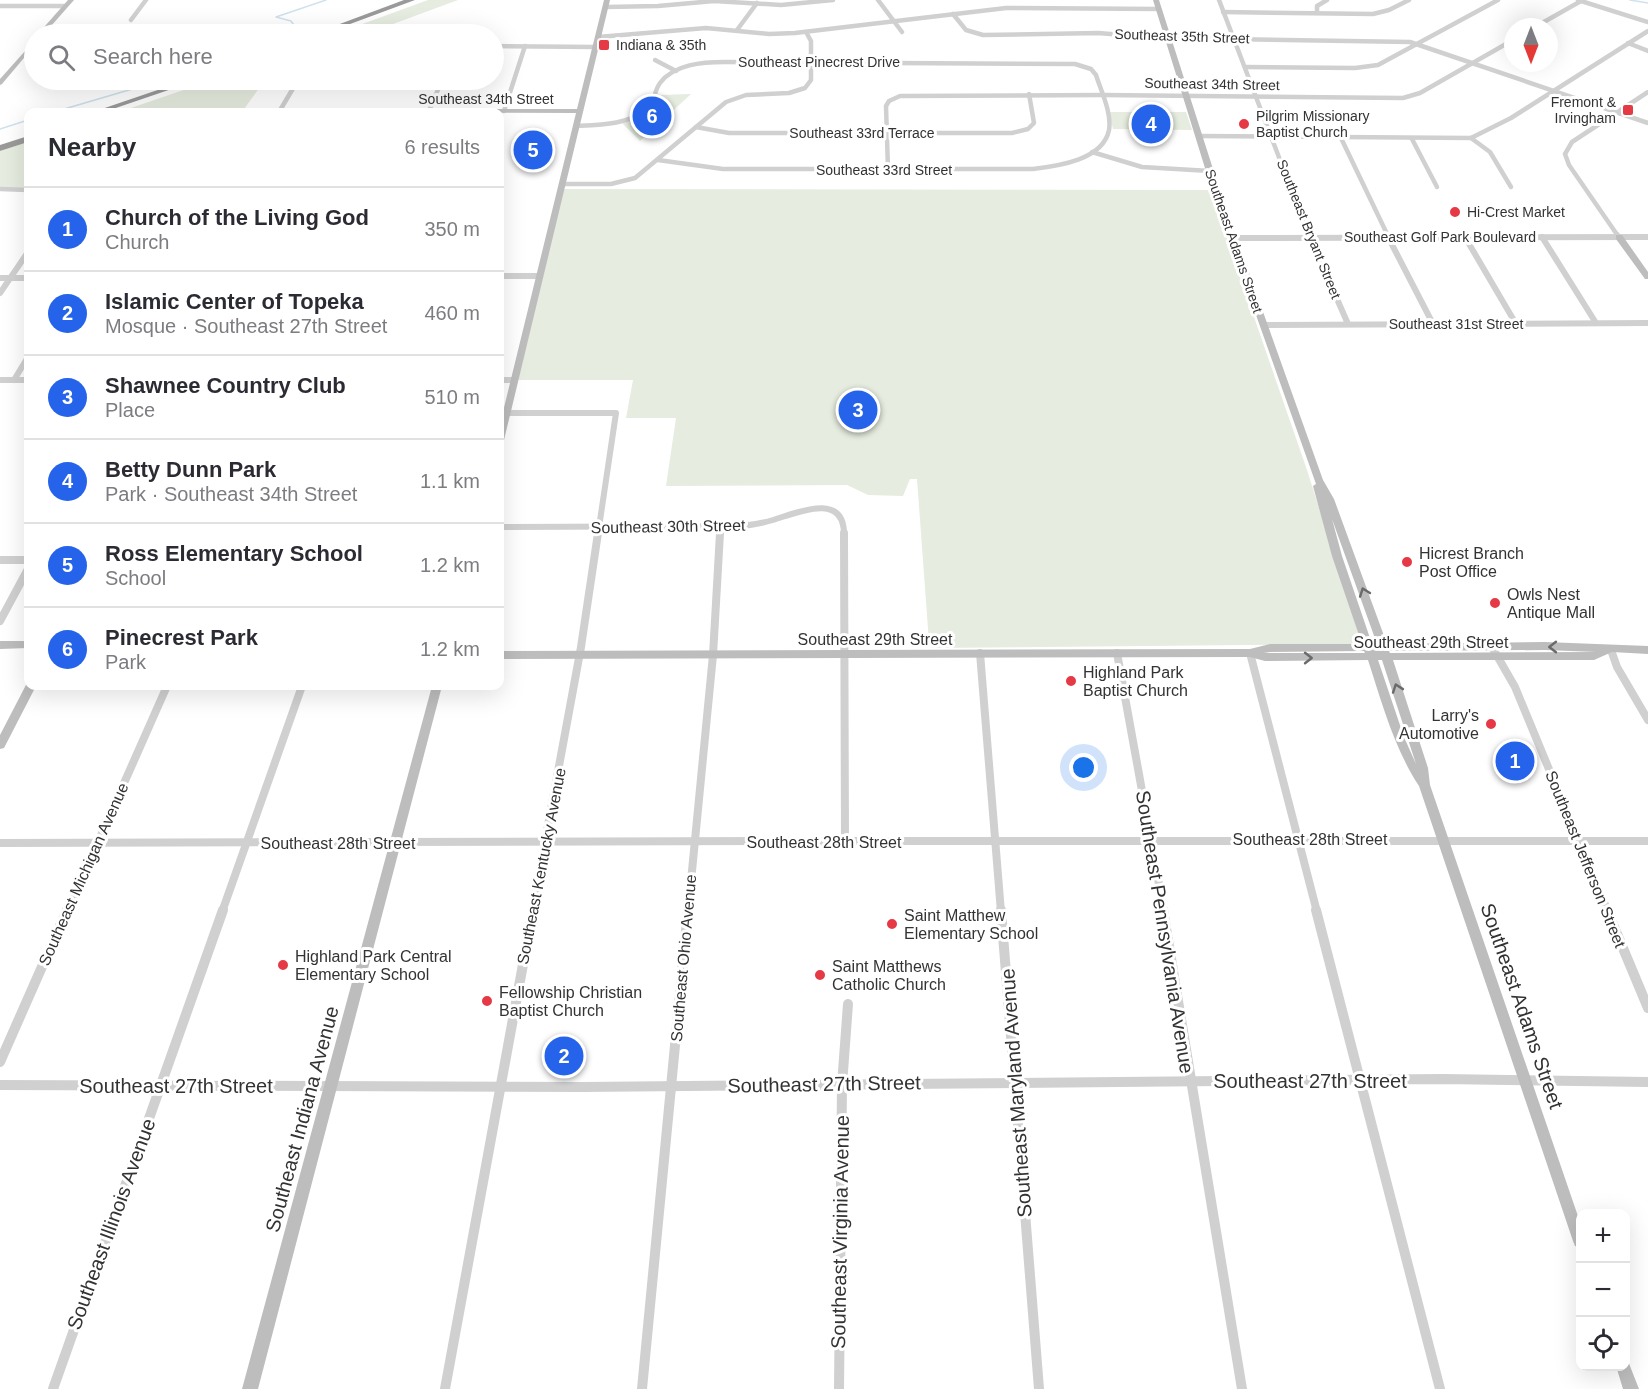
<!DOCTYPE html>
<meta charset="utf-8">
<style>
:root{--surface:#fff;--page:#f2f2f3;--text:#2b2b33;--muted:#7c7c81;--line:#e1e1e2;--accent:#2563eb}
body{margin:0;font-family:Arial,sans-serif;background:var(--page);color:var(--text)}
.controls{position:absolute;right:18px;bottom:18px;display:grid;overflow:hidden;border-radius:12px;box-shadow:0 6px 24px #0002}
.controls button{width:54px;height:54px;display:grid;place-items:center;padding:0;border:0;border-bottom:2px solid var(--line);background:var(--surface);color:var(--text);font:30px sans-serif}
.compass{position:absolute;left:1504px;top:18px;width:54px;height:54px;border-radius:50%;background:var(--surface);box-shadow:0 6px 24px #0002;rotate:180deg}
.you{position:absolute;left:1084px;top:768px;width:21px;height:21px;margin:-15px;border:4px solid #fff;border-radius:50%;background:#1a73e8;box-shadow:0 0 0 9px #1a73e833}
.badge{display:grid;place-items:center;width:39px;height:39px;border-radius:50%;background:var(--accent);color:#fff;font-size:20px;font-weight:700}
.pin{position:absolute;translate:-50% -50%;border:3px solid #fff;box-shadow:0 2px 6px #0006}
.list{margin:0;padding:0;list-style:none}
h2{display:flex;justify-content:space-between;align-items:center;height:78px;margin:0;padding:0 24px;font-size:26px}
h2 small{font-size:20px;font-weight:400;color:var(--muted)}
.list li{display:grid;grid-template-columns:39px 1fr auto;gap:18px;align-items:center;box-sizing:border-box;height:84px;padding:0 24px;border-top:2px solid var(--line)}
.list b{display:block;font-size:22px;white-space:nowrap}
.list p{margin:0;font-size:20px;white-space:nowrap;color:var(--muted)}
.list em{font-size:20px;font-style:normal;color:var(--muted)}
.icon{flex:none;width:33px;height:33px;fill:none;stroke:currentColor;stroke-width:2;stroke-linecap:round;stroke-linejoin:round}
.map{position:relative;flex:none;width:1648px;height:1389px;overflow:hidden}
.search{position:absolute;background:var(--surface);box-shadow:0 6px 24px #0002;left:24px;top:24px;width:480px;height:66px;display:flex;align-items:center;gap:15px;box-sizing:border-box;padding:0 21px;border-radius:33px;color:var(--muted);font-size:22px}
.panel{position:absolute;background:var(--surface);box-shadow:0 6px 24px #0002;left:24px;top:108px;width:480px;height:582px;border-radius:12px}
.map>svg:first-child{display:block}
.green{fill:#e6ecdf}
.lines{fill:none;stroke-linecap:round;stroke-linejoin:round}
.stream{stroke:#cfe2ee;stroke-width:1.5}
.street-far3{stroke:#d0d0d0;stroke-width:4.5}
.street-far2{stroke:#d0d0d0;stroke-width:6}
.street-far1{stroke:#d0d0d0;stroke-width:8}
.street{stroke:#d0d0d0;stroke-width:10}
.secondary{fill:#bdbdbd;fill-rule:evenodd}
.highway{fill:#9a9a9a;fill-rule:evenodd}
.oneway{stroke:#6a6a6a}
.poi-dot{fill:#e63946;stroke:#fff;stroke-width:2}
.labels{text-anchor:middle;stroke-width:6;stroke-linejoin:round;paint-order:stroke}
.far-street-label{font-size:14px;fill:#333;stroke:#fff}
.far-poi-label{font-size:14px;fill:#333;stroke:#fff;text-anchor:start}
.street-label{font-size:16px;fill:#333;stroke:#fff}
.poi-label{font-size:16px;fill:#333;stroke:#fff;text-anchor:start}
.near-street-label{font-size:20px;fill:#333;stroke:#fff}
</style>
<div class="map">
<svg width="1648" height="1389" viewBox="0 0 1648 1389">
<rect width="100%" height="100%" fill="#fff"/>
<g class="green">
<polygon points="428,0 458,0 366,34 335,34"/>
<polygon points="213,80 294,80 265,80 242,112 119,112"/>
<polygon points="691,94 640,141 621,122 652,108 660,95"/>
<polygon points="1109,112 1186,112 1192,130 1113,129"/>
<polygon points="28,142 28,188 0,188 0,151"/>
<polygon points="564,189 1210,190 1307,470 1361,641 1352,644 932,648 929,642 917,479 910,479 903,496 868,495 847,485 666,486 676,418 626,418 633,380 518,380"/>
</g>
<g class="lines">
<g class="stream">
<polyline points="1630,0 1648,3"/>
<polyline points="289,34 298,31 291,21 276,17 326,0"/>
<polyline points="54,112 163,80"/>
<polyline points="0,129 28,120"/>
</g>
<g class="street-far3">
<polyline points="878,0 902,32"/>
<polyline points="1219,0 1309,236"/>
<polyline points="1578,0 1648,22"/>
<polyline points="0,6 65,6"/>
<polyline points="606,7 658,6 714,1 781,5 833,0"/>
<polyline points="1223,12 1373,14 1389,10 1409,0"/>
<polyline points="1317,13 1317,6 1327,0"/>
<polyline points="953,14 966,30 983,35 1098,33 1161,38 1410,42 1648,123"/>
<polyline points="131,20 146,0"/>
<polyline points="1535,27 1581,1"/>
<polyline points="737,30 757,3"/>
<polyline points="598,37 706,28 769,34 795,33 1006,8 1159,9"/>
<polyline points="1628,43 1648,51"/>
<polyline points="494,46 596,47"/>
<polyline points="655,60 676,71"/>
<polyline points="1245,67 1355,68 1378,65 1498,0"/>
<polyline points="429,111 442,80"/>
<polyline points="504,111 525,46"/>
<polyline points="279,112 298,80"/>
<path d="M576 126C600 125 629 125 648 108 655 101 654 91 660 83 674 64 703 62 725 62L1075 64 1091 69 1096 75C1101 91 1112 113 1109 130 1103 160 1058 166 1033 169H723L658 160"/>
<polyline points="696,127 729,133 1012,133 1028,129 1034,123 1029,94"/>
<polyline points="1199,136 1471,138 1511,118 1648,31"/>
<polyline points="1341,138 1388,236"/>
<polyline points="1471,138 1490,152 1511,187"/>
<polyline points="1412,139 1437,187"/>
<polyline points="1092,152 1142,167 1210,171"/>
<polyline points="888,170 886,106 889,101 900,96 1102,95 1403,98 1420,93 1513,40"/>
<polyline points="561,184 611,184 635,178 726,102 746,95 789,93 805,88 811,80 811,41 806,32"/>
<polyline points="0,189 28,190"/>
<polyline points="1618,236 1569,165 1565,154 1572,142 1648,92"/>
</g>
<g class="street-far2">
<polyline points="1309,235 1348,324"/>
<polyline points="1387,235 1433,324"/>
<polyline points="1617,235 1619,237"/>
<polyline points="1465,237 1516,324"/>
<polyline points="1542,237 1596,323"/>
<polyline points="1233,238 1648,237"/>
<polyline points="500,276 538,276"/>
<polyline points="0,278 28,278"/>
<polyline points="0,293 28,252"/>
<polyline points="1263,325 1648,323"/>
<polyline points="0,380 28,380"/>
<polyline points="14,380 28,357"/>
<polyline points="500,380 514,380"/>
<polyline points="506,413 616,413 598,534"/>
<path d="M500 527 741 526C752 525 763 523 773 520 796 513 844 491 844 534"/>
<polyline points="720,534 720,526"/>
</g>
<g class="street-far1">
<polyline points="844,533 845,841"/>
<polyline points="0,560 28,560"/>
<polyline points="0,621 28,569"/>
<polyline points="1492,647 1515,687 1608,912"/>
<polyline points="1611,650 1617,667 1648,720"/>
<polyline points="980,653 1001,912"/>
<polyline points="1117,653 1164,912"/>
<polyline points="1250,653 1317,912"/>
<path d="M0 843C549 843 1099 838 1648 841"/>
<polyline points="67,912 167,686"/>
<polyline points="222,912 302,686"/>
<polyline points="532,912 581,647 598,533"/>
<polyline points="688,912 713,655 720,533"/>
</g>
<g class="street">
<polyline points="1001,910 1039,1389"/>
<polyline points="1163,910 1242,1389"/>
<polyline points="1316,910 1440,1389"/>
<polyline points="1607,910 1648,1008"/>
<polyline points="0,1062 67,910"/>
<polyline points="0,1085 583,1087 1443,1079 1648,1082"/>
<polyline points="53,1389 223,910"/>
<polyline points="445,1389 533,910"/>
<polyline points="642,1389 688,910"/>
<polyline points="839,1389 842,1085 848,1004"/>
</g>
<g class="secondary">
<polygon points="68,0 74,0 44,34 38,34"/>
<polygon points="604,0 610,0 504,440 500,443 500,424 576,113 390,112 389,111 392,109 577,109"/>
<path d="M1153 0H1159L1221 194 1323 480 1334 499 1387 644 1545 642 1648 646V654L1612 652 1594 660H1393L1428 768 1430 785 1580 1222V1248L1575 1246 1573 1241 1419 786C1394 748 1382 703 1368 660L1265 661 1250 657 500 659V651L1250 649 1270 644H1362L1332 556 1313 486 1316 484 1213 194ZM1332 519 1377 644H1372L1342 556ZM1545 650 1596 652 1390 653 1389 651ZM1364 651 1365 653H1264L1270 652ZM1378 660H1382L1416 764 1404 737Z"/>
<polygon points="34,41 34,46 2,84 0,85 0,79"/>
<polygon points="1616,235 1622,235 1648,272 1648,279 1645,279 1616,239"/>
<polygon points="0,641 28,641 28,648 0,649"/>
<polygon points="27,683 28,686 36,686 4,748 0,749 0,735"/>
<polygon points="432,686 442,686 258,1389 242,1389"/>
<polygon points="1626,1360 1628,1361 1639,1389 1623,1389 1616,1366 1626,1366"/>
</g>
<g class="highway">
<polygon points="404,0 415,0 323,34 313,34"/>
<polygon points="187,80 198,80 104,112 93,112"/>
<polygon points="28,136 28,142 0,151 0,145"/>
</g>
</g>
<defs><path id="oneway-chevron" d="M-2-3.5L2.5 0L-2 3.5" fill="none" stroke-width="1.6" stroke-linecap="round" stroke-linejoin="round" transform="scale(1.5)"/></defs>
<g class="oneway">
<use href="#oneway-chevron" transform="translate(1364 592) rotate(-110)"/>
<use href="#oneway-chevron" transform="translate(1553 647) rotate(-180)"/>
<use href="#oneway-chevron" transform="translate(1308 658)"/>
<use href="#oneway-chevron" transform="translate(1397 688) rotate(-109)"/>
</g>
<g class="poi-dot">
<rect x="598" y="39" width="12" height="12" rx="3"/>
<rect x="1622" y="104" width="12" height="12" rx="3"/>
<circle cx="1244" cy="124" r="6"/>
<circle cx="1455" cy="212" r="6"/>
<circle cx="1407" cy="562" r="6"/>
<circle cx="1495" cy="603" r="6"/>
<circle cx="1071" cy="681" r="6"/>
<circle cx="1491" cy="724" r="6"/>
<circle cx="892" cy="924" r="6"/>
<circle cx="283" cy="965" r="6"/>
<circle cx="820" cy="975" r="6"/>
<circle cx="487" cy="1001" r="6"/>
</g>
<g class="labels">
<g class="far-street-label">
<text transform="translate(1182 36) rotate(2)" y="5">Southeast 35th Street</text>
<text x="819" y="67">Southeast Pinecrest Drive</text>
<text transform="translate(1212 84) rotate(1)" y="5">Southeast 34th Street</text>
<text x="486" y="104">Southeast 34th Street</text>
<text x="862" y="138">Southeast 33rd Terrace</text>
<text x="884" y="175">Southeast 33rd Street</text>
<text transform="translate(1309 229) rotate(68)" y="5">Southeast Bryant Street</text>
<text x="1440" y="242">Southeast Golf Park Boulevard</text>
<text transform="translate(1234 241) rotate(71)" y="5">Southeast Adams Street</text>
<text x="1456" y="329">Southeast 31st Street</text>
</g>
<g class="far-poi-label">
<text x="616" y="50">Indiana &amp; 35th</text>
<text x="1616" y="107" text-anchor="end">Fremont &amp;<tspan x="1616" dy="16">Irvingham</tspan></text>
<text x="1256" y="121">Pilgrim Missionary<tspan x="1256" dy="16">Baptist Church</tspan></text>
<text x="1467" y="217">Hi-Crest Market</text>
</g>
<g class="street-label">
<text transform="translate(668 526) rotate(-1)" y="6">Southeast 30th Street</text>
<text x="875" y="645">Southeast 29th Street</text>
<text x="1431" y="648">Southeast 29th Street</text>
<text x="1310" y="845">Southeast 28th Street</text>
<text x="824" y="848">Southeast 28th Street</text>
<text x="338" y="849">Southeast 28th Street</text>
<text transform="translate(1586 859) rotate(68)" y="6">Southeast Jefferson Street</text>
<text transform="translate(541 866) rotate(-79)" y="6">Southeast Kentucky Avenue</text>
<text transform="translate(83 874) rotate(-66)" y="6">Southeast Michigan Avenue</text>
<text transform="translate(683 958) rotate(-85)" y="6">Southeast Ohio Avenue</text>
</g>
<g class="poi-label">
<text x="1419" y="559">Hicrest Branch<tspan x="1419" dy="18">Post Office</tspan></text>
<text x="1507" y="600">Owls Nest<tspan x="1507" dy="18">Antique Mall</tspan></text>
<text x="1083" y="678">Highland Park<tspan x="1083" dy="18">Baptist Church</tspan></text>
<text x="1479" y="721" text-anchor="end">Larry's<tspan x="1479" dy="18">Automotive</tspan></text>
<text x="904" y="921">Saint Matthew<tspan x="904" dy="18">Elementary School</tspan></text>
<text x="295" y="962">Highland Park Central<tspan x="295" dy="18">Elementary School</tspan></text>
<text x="832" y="972">Saint Matthews<tspan x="832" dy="18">Catholic Church</tspan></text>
<text x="499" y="998">Fellowship Christian<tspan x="499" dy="18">Baptist Church</tspan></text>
</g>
<g class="near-street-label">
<text transform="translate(1165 932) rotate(81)" y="7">Southeast Pennsylvania Avenue</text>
<text transform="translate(1522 1006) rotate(71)" y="7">Southeast Adams Street</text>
<text x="1310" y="1088">Southeast 27th Street</text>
<text transform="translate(824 1084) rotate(-1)" y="7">Southeast 27th Street</text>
<text x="176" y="1093">Southeast 27th Street</text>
<text transform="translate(1016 1093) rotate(-94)" y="7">Southeast Maryland Avenue</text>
<text transform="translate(302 1119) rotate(-75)" y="7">Southeast Indiana Avenue</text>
<text transform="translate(111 1224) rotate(-70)" y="7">Southeast Illinois Avenue</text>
<text transform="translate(840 1232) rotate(-89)" y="7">Southeast Virginia Avenue</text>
</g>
</g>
</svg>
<div class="controls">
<button>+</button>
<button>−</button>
<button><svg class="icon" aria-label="locate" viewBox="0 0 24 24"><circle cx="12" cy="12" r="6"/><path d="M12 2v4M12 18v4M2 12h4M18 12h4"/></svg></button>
</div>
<svg class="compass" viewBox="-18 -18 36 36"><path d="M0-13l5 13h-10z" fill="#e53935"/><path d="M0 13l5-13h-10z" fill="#7c7c81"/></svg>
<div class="you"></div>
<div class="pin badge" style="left:1515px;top:761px">1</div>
<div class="pin badge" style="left:564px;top:1056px">2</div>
<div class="pin badge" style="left:858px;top:410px">3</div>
<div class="pin badge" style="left:1151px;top:124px">4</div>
<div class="pin badge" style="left:533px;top:150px">5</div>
<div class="pin badge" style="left:652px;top:116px">6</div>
<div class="search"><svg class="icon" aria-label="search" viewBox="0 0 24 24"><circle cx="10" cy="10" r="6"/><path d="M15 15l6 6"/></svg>Search here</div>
<section class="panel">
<h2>Nearby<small>6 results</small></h2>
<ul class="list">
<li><span class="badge">1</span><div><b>Church of the Living God</b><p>Church</p></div><em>350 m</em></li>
<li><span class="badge">2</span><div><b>Islamic Center of Topeka</b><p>Mosque · Southeast 27th Street</p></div><em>460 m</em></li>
<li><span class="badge">3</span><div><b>Shawnee Country Club</b><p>Place</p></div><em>510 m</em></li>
<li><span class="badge">4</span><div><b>Betty Dunn Park</b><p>Park · Southeast 34th Street</p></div><em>1.1 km</em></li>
<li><span class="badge">5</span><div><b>Ross Elementary School</b><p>School</p></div><em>1.2 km</em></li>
<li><span class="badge">6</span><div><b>Pinecrest Park</b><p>Park</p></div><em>1.2 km</em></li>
</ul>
</section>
</div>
